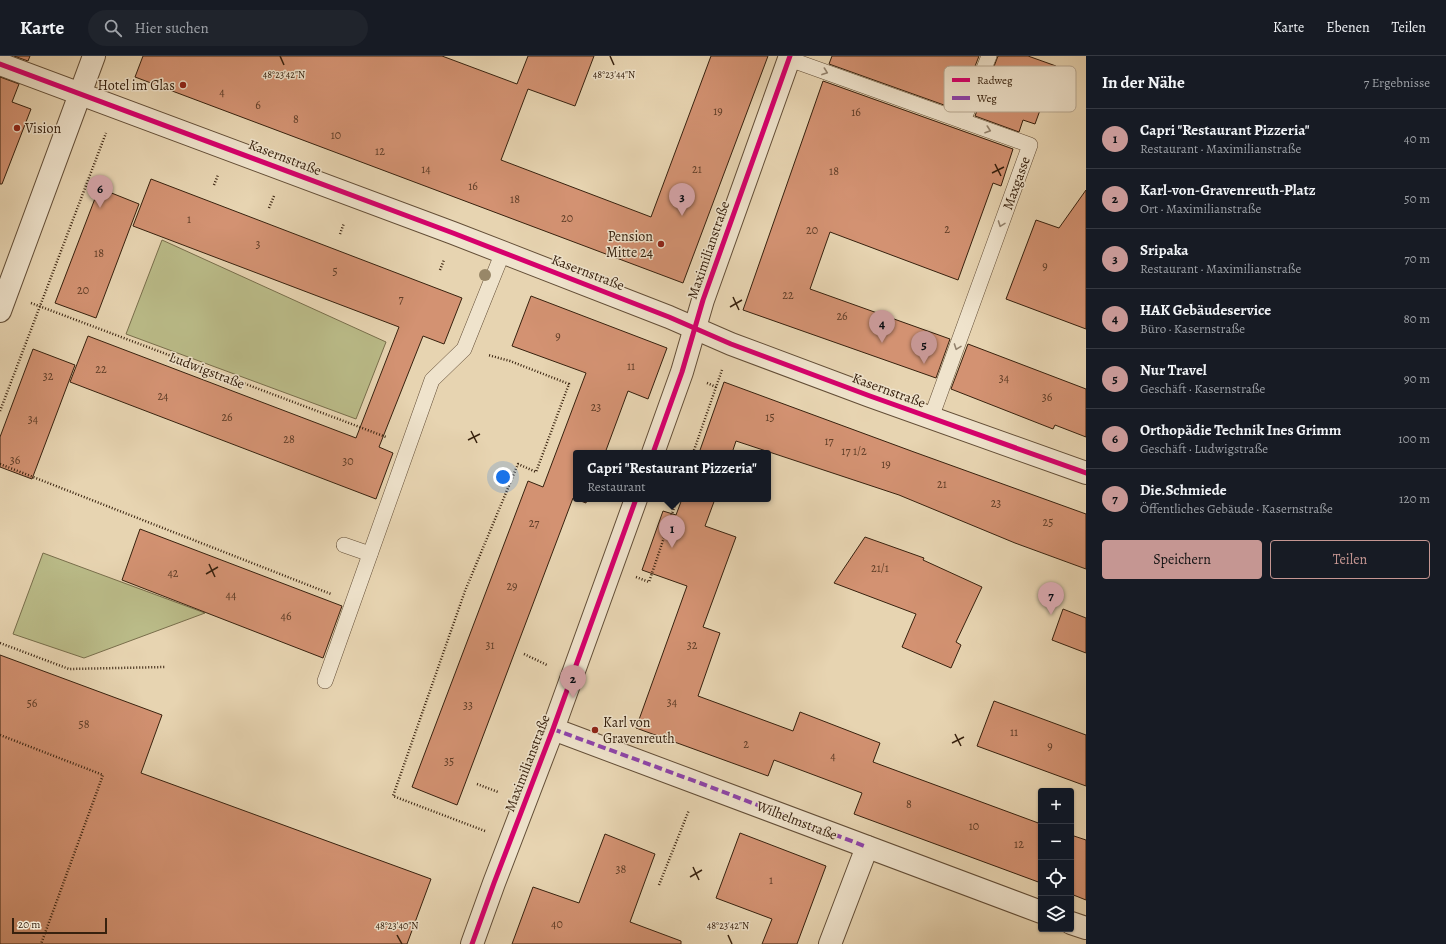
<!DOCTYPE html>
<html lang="de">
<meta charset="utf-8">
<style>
:root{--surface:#171b24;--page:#20242c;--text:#f1f3f6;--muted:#9ea1a6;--line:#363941;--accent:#c59692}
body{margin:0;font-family:Alegreya,serif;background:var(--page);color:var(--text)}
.controls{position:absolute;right:12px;bottom:12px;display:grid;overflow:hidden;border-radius:4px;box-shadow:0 1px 3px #0004}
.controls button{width:36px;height:36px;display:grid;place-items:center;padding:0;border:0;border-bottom:1px solid var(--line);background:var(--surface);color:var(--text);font:20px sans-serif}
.scale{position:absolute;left:12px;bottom:10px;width:95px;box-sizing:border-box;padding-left:4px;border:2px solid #37210e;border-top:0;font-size:11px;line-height:14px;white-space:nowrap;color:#37210e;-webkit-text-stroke:3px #efe3cc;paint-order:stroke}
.you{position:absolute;left:503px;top:421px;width:14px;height:14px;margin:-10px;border:3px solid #fff;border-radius:50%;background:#1a73e8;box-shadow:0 0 0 6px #1a73e833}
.badge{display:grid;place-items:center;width:26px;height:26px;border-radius:50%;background:var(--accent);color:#111;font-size:13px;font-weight:700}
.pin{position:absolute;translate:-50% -33px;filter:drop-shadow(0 1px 2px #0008)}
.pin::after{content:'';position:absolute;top:21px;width:14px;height:12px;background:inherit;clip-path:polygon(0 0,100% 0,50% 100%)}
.popup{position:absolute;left:573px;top:394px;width:198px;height:52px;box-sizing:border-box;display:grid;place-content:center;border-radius:4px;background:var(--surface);filter:drop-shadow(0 1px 3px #0005);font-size:13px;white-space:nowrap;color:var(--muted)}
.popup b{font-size:15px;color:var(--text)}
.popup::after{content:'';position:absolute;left:50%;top:100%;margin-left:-8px;border:8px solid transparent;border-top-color:var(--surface)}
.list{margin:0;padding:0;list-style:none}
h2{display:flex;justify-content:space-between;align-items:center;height:52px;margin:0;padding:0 16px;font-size:17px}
h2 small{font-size:13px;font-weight:400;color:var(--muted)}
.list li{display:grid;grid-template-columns:26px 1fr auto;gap:12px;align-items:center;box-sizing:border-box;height:60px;padding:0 16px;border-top:1px solid var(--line)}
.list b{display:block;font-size:15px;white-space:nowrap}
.list p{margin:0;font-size:13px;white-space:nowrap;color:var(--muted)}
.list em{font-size:13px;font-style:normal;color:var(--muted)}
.actions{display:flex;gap:8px;padding:12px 16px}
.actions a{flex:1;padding:9px 0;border:1px solid var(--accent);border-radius:4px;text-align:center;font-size:14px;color:var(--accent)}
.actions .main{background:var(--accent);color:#111}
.icon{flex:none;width:22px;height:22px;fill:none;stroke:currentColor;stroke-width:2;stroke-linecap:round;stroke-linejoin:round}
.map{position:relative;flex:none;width:1086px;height:888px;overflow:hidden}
header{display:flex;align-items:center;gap:24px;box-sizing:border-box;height:56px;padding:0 20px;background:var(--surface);border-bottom:1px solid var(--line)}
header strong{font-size:19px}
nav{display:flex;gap:22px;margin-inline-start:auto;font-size:14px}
.search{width:280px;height:36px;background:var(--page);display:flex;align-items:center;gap:10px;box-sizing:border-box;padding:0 14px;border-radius:22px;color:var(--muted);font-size:15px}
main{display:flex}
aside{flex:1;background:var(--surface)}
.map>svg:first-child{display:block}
.green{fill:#babb88;stroke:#786e4b}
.building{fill:#d39272;stroke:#37210e}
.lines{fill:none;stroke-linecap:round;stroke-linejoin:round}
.service-casing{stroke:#634e37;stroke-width:16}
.minor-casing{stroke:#634e37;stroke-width:24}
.tertiary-casing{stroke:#634e37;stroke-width:24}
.path{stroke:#37210e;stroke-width:2.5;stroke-dasharray:1 2;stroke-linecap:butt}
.service{stroke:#efe3cc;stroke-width:15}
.minor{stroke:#efe3cc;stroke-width:22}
.tertiary{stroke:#efe3cc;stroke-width:22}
.quiet{stroke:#8e44ad;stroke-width:4;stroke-dasharray:8 4;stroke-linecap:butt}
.cycleway-casing{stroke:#efe3cc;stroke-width:8}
.cycleway{stroke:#d6006c;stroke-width:5}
.tree{fill:#988768}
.oneway{stroke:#93826d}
.ticks{fill:none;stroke:#37210e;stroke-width:1.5}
.poi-dot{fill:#8f2418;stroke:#efe3cc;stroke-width:1.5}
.labels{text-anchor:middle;stroke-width:3;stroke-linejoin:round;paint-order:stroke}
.number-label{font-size:12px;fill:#5e3d27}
.poi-label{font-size:14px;fill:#37210e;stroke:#efe3cc;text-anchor:end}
.street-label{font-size:14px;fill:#37210e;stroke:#efe3cc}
.key{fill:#efe3cc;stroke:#b8a993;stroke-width:1}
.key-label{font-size:11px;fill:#37210e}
.ticks-label{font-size:10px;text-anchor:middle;fill:#37210e;stroke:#efe3cc;stroke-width:3;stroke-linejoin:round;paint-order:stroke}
</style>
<header>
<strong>Karte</strong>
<div class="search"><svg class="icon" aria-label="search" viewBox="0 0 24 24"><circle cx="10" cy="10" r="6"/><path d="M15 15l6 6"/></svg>Hier suchen</div>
<nav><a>Karte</a><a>Ebenen</a><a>Teilen</a></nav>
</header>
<main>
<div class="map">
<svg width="1086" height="888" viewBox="0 0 1086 888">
<rect width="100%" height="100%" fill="#e7d4b1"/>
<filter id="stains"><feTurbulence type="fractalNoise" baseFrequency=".005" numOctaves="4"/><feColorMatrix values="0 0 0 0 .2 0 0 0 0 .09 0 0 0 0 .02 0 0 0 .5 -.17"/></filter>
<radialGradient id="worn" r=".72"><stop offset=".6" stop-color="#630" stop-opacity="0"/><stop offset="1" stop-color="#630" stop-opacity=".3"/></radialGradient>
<g class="green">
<polygon points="162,184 386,286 356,363 126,278"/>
<polygon points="43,497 205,557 84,602 13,578"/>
</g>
<g class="building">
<polygon points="14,0 30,0 28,5"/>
<polygon points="143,0 442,0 517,28 528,0 594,0 575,50 528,33 501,104 651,161 711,0 768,0 683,227 135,21"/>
<polygon points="832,0 979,0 958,54 829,8"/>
<polygon points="998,0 1028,0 1056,10 1035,68 1023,64 1019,76 975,60"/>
<polygon points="0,21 19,28 12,46 31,53 2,128 0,128"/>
<polygon points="823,25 1013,93 1001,130 993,127 958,224 830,176 810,233 950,283 936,322 743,254"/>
<polygon points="151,123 462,242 444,288 423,280 379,391 393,397 376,443 70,326 88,280 356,382 399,271 133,170"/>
<polygon points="99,132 139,148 96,262 55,247"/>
<polygon points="1086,134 1086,273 1006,243 1036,164 1059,172"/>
<polygon points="531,240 667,292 648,343 628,335 605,397 576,397 576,443 587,443 586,447 573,442 457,749 412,731 528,425 543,431 586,317 512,290"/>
<polygon points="968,288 1086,333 1086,381 1055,369 1053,373 951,333"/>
<polygon points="33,293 75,309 32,423 0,411 0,381"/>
<polygon points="724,326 914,396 1086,458 1086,513 1015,487 899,439 736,385 732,397 699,397"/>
<polygon points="682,443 715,443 705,470 736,481 703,571 720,577 698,640 793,675 800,656 880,687 873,706 1041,768 1041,827 854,758 862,737 774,704 768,720 636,672 687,530 642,514 663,455 676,459"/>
<polygon points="140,473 342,550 323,602 122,524"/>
<polygon points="865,481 924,502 923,504 982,531 956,586 961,589 951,612 902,591 916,558 834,527"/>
<polygon points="1063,553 1086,562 1086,597 1052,584"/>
<polygon points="0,599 162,659 141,717 431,823 407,888 0,888"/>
<polygon points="994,645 1086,679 1086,730 977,690"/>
<polygon points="740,777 826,810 797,888 762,888 772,863 716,842"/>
<polygon points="605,778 655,798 630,866 681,885 681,888 512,888 533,831 579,847"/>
<polygon points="1071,779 1086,784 1086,844 1071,838"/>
</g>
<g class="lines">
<g class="service-casing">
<g id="service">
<polyline points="789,3 1030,89 931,362"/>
<polyline points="963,65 989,0"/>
<polyline points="344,489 370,498"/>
<polyline points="325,625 432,324 464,293 503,196"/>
</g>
</g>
<g class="minor-casing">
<g id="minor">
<polyline points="0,8 453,177 669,261 731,288 870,340 1086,417"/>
<polyline points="653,397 682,316 703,244 790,0"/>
<polyline points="553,673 1041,856"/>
<polyline points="1071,867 1086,872"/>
<polyline points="472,888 494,827 553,673 636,443"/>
<polyline points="830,888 867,791"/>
</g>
</g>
<g class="tertiary-casing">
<polyline id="tertiary" points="0,255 94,0"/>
</g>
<g class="path">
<polyline points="214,129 218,119"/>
<polyline points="269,152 274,140"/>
<polyline points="340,178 344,167"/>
<polyline points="440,214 444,204"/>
<polyline points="31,247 386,381"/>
<polyline points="707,327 716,331"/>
<polyline points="0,355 106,77"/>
<polyline points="693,397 722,314"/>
<polyline points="0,408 331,538"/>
<polyline points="636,521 649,526 677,443"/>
<polyline points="0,587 69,613 166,611"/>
<polyline points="524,598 547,609"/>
<polyline points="0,679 103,719 41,888"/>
<polyline points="477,728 498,736"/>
<polyline points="485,775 393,740 465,535 518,408 536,416 569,328 510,305 488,299"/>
<polyline points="659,829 689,754"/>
</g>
<use href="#service" class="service"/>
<use href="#minor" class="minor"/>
<use href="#tertiary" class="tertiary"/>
<polyline class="quiet" points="553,673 700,727 867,791"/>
<g class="cycleway-casing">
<g id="cycleway">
<polyline points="0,8 453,177 669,261 731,288 870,340 1086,417"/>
<polyline points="653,397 682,316 703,244 790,0"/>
<polyline points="472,888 494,827 553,673 636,443"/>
</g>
</g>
<use href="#cycleway" class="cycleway"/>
</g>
<circle class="tree" cx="485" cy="219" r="6"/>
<defs><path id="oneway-chevron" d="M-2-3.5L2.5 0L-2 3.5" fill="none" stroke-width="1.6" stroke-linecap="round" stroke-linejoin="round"/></defs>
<g class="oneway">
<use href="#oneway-chevron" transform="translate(825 16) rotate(20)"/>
<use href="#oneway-chevron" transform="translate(988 74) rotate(19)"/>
<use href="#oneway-chevron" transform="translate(1001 168) rotate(110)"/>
<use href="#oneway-chevron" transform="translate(957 291) rotate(110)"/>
</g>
<path class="ticks" d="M280 0 284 9M610 0 614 9M995 108 1001 120M992 117 1004 111M733 241 739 254M730 251 742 244M471 375 477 387M468 384 480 378M209 508 215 521M206 518 218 511M955 678 961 690M952 687 964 681M693 811 699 824M690 821 702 814M397 879 402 888M728 879 732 888"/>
<g class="poi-dot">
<circle cx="183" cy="29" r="4"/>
<circle cx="17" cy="72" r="4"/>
<circle cx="661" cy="188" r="4"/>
<circle cx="595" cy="674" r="4"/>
</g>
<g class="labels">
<g class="number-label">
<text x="222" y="40">4</text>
<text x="258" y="53">6</text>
<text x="718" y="59">19</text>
<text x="856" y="60">16</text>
<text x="296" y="67">8</text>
<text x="336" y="83">10</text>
<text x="380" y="99">12</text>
<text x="426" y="117">14</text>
<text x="697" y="117">21</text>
<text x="834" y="119">18</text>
<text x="473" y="134">16</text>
<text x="515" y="147">18</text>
<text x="567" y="166">20</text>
<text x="189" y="167">1</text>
<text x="947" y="177">2</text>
<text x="812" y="178">20</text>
<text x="258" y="192">3</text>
<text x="99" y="201">18</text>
<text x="1045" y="214">9</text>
<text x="335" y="219">5</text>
<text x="83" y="238">20</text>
<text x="788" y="243">22</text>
<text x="401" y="247">7</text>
<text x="842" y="264">26</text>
<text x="558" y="284">9</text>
<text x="631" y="314">11</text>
<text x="101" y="317">22</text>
<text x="48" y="324">32</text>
<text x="1004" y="326">34</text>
<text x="163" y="344">24</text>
<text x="1047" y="345">36</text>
<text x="596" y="355">23</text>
<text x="227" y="365">26</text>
<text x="770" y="365">15</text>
<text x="33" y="367">34</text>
<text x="289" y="387">28</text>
<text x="829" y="389">17</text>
<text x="854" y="399">17 1/2</text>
<text x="15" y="408">36</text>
<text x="348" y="409">30</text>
<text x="886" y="412">19</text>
<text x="942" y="432">21</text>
<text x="996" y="451">23</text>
<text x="1048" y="470">25</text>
<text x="534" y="471">27</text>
<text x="880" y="516">21/1</text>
<text x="173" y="521">42</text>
<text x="512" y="534">29</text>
<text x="231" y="543">44</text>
<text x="286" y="564">46</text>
<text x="490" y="593">31</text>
<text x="692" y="593">32</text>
<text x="672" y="650">34</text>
<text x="32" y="651">56</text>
<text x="468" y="653">33</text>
<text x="84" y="672">58</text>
<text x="1014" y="680">11</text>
<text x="746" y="692">2</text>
<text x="1050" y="694">9</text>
<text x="833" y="704">4</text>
<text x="449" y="709">35</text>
<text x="909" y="752">8</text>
<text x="974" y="774">10</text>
<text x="1019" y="792">12</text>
<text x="621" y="817">38</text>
<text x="771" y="828">1</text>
<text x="557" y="872">40</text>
</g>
<g class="poi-label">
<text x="175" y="34">Hotel im Glas</text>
<text x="25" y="77" text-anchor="start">Vision</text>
<text x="653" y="185">Pension<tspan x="653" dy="16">Mitte 24</tspan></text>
<text x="603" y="671" text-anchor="start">Karl von<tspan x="603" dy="16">Gravenreuth</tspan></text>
</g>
<g class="street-label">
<text transform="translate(285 101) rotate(21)" y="5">Kasernstraße</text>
<text transform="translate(1016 127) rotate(-70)" y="5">Maxgasse</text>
<text transform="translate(708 194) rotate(-71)" y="5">Maximilianstraße</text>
<text transform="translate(588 216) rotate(21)" y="5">Kasernstraße</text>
<text transform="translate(207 314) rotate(21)" y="5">Ludwigstraße</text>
<text transform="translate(889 334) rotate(20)" y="5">Kasernstraße</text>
<text transform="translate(527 707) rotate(-69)" y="5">Maximilianstraße</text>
<text transform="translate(797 764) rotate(21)" y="5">Wilhelmstraße</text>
</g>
</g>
<rect x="944" y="10" width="132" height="46" rx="6" class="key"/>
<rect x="952" y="22" width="18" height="4" fill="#d6006c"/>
<rect x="952" y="40" width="18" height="4" fill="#8e44ad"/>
<g class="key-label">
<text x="977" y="28">Radweg</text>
<text x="977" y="46">Weg</text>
</g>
<g class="ticks-label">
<text x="284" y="22">48°23'42"N</text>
<text x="614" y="22">48°23'44"N</text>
<text x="397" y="873">48°23'40"N</text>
<text x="728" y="873">48°23'42"N</text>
</g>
<rect width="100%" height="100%" filter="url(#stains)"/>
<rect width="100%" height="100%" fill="url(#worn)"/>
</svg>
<div class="controls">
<button>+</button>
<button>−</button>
<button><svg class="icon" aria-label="locate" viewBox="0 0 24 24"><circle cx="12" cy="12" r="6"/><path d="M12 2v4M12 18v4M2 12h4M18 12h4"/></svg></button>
<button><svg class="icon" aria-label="layers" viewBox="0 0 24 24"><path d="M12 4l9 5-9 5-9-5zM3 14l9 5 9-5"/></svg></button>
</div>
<div class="scale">20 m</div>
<div class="you"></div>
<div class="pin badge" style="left:672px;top:492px">1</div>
<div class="popup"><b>Capri &quot;Restaurant Pizzeria&quot;</b>Restaurant</div>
<div class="pin badge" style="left:573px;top:642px">2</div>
<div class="pin badge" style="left:682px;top:160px">3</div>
<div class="pin badge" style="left:882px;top:287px">4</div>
<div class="pin badge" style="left:924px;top:308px">5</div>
<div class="pin badge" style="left:100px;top:152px">6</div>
<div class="pin badge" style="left:1051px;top:559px">7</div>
</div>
<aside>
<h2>In der Nähe<small>7 Ergebnisse</small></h2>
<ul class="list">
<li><span class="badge">1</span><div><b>Capri &quot;Restaurant Pizzeria&quot;</b><p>Restaurant · Maximilianstraße</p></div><em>40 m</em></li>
<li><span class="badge">2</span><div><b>Karl-von-Gravenreuth-Platz</b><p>Ort · Maximilianstraße</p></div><em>50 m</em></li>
<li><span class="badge">3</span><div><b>Sripaka</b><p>Restaurant · Maximilianstraße</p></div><em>70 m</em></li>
<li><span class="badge">4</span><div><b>HAK Gebäudeservice</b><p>Büro · Kasernstraße</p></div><em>80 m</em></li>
<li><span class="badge">5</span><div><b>Nur Travel</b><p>Geschäft · Kasernstraße</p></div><em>90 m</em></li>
<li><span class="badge">6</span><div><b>Orthopädie Technik Ines Grimm</b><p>Geschäft · Ludwigstraße</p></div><em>100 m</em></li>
<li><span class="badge">7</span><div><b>Die.Schmiede</b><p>Öffentliches Gebäude · Kasernstraße</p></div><em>120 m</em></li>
</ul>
<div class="actions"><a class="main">Speichern</a><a>Teilen</a></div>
</aside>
</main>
